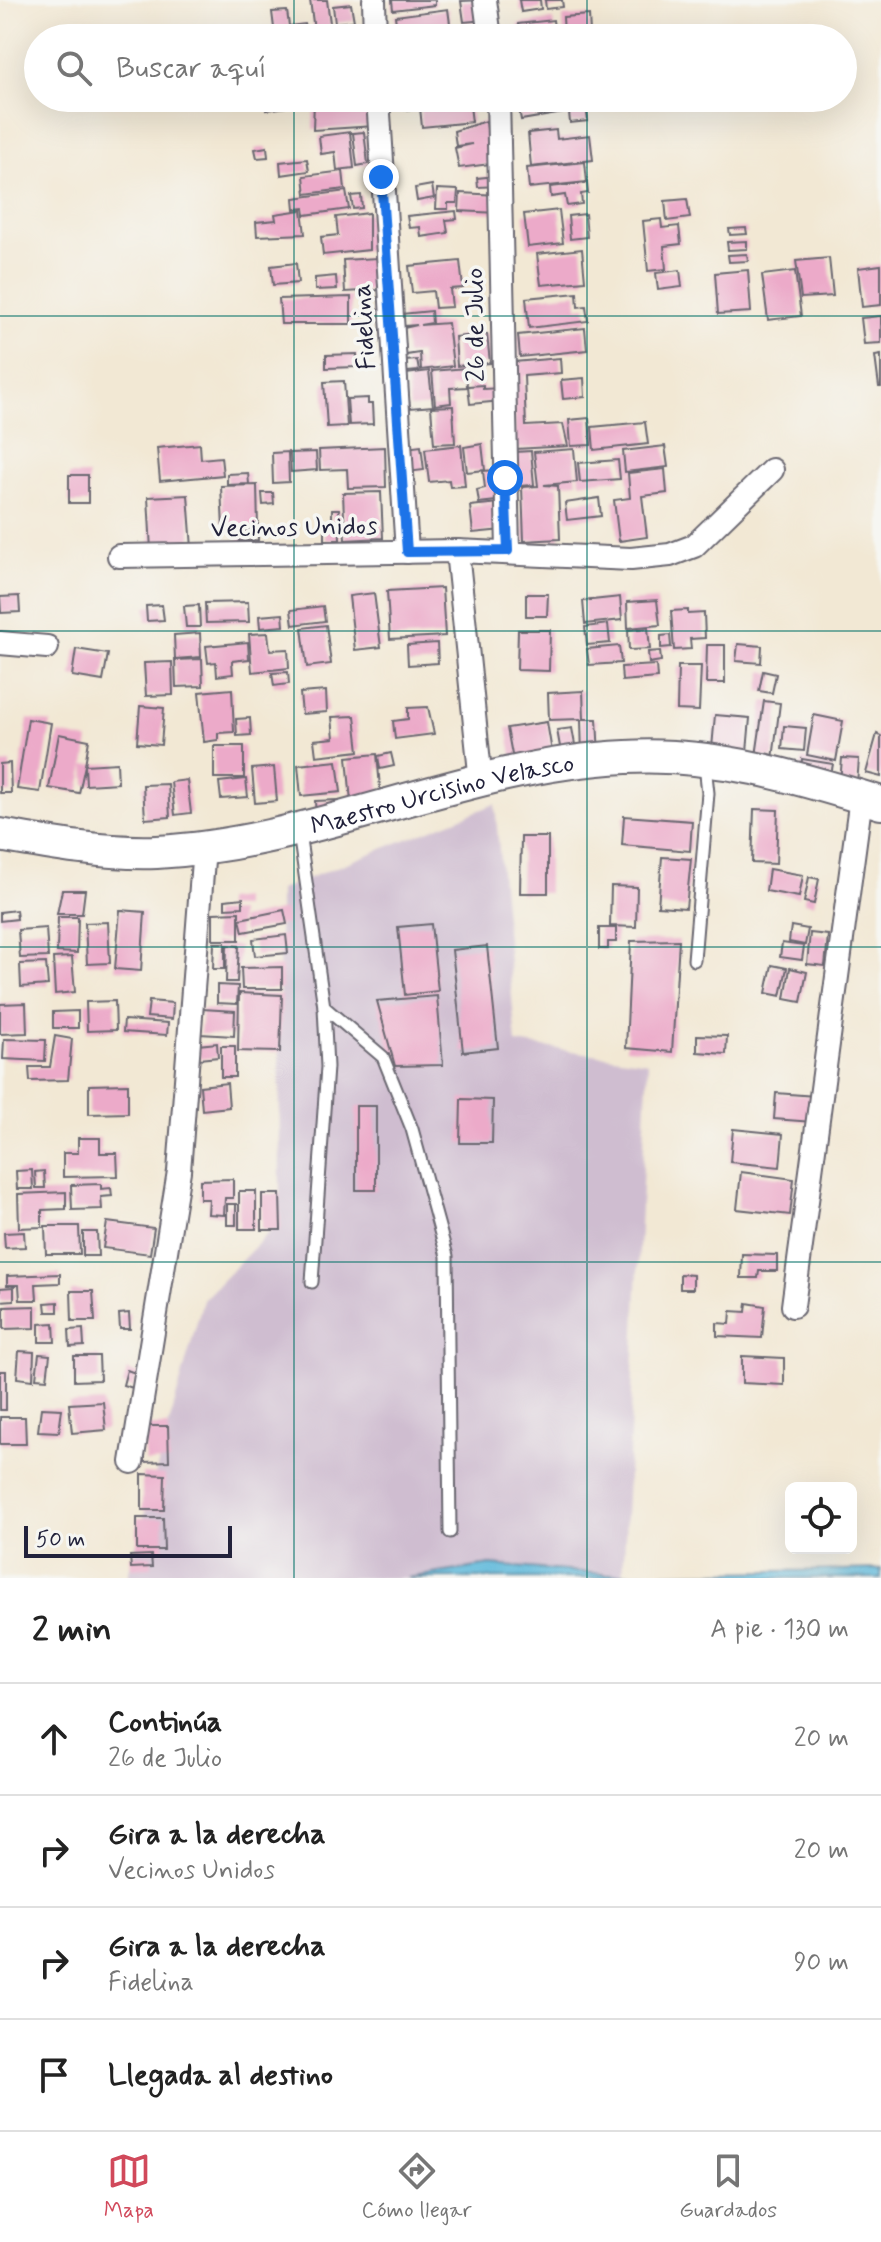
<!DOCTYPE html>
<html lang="es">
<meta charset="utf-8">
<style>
:root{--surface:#fff;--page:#f2f2f2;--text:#222;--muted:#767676;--line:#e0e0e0;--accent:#d1495b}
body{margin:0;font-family:Mynerve,sans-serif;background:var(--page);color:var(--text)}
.controls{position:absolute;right:24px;bottom:24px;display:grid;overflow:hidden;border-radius:12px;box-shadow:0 8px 32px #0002}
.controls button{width:72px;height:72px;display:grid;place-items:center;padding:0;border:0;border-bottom:2px solid var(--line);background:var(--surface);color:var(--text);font:40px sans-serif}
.scale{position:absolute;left:24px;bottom:20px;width:208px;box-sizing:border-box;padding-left:8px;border:4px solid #22223b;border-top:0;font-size:22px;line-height:28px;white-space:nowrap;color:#22223b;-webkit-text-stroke:6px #f6f6f2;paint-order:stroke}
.stop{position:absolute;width:24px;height:24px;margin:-18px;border:6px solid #1a73e8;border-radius:50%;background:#fff}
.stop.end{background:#1a73e8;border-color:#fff;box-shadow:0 2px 8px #0008}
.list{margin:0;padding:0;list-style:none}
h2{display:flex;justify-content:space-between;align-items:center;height:104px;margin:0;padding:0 32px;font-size:34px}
h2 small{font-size:26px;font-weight:400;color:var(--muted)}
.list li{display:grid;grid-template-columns:52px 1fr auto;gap:24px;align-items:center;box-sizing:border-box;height:112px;padding:0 32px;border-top:2px solid var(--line)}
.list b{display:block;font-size:30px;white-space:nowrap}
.list p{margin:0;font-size:26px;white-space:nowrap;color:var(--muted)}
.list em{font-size:26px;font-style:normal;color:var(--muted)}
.icon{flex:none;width:44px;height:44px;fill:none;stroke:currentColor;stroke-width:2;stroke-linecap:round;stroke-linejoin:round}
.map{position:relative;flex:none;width:881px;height:1578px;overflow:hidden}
.search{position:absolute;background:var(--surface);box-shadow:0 8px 32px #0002;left:24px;right:24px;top:24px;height:88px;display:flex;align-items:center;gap:20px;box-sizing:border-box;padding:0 28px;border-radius:44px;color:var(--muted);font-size:30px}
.sheet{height:552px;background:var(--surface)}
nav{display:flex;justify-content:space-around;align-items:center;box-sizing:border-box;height:112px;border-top:2px solid var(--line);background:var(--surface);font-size:22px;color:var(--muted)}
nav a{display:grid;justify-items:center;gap:4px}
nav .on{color:var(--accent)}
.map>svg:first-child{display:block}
.industrial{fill:#cfbdd0}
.water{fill:#5cb8da;stroke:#3f6d8a;stroke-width:2}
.building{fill:#ecaac9}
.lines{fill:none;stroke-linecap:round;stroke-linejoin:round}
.lane-casing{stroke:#6b6771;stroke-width:15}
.street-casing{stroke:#6b6771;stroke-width:26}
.secondary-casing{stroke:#6b6771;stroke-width:36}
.lane{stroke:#fff;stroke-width:11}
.street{stroke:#fff;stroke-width:22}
.secondary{stroke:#fff;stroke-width:32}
.route{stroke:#1a73e8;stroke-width:10}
.grid{fill:none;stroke:#0f766e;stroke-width:2;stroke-opacity:0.55}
.labels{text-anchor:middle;stroke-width:7;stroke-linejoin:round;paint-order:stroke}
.street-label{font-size:26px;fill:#22223b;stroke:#f6f6f2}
</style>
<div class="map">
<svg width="881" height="1578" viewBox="0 0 881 1578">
<rect width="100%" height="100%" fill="#f6f6f2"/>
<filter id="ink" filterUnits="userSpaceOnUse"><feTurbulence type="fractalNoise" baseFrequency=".0125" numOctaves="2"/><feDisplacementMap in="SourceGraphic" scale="16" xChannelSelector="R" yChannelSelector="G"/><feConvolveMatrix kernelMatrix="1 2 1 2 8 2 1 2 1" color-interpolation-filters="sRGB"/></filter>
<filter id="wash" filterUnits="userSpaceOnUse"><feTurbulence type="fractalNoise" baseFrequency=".006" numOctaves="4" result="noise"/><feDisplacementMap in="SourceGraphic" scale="32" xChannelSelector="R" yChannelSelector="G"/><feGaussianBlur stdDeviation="1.8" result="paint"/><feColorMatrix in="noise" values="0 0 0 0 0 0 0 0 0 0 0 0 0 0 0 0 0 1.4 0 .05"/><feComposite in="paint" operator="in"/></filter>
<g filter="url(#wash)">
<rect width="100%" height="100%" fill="#f2e8d4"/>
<polygon class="industrial" points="495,804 516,1043 648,1062 623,1578 127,1578 203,1300 280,1221 279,890"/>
<polygon class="water" points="490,1565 604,1574 881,1569 881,1578 408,1578"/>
<g id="blocks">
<g class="building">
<polygon points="310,0 327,0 332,38 315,38"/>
<polygon points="392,0 435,0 435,5 393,10"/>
<polygon points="483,0 485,20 464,22 461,1"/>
<polygon points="519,0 540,0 541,9 521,12"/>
<polygon points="545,0 562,0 563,7 546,9"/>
<polygon points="351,4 354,21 335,23 333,6"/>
<polygon points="448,9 451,31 398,38 395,16"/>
<polygon points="287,11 289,26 305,24 307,38 262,38 261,30 274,28 272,12"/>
<polygon points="589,15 590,33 564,35 563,17"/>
<polygon points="553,20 555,36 519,38 518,24"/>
<polygon points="370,29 371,38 348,38 348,31"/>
<polygon points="265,98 286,98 287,107 266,110"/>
<polygon points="324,98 359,98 360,106 372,104 375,126 313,130 314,100"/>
<polygon points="403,98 417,98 418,108 405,110"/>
<polygon points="419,98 469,98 472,122 422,127"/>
<polygon points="517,98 594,98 594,106 586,107 588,121 570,123 569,112 521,120"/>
<polygon points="486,121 490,155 498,163 459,168 455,148 472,144 456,146 454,131"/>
<polygon points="556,130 557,139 590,135 593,160 531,167 528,133"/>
<polygon points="350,132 354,168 337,170 335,152 321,154 319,136"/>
<polygon points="364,132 368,164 357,166 353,133"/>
<polygon points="267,147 268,157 257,158 255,149"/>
<polygon points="307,159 309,171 281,175 280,162"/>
<polygon points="585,162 587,182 529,188 527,168"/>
<polygon points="343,171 345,189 306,194 304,176"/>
<polygon points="496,176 497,186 478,187 477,178"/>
<polygon points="587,183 588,193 581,194 582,204 567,206 565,195 551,197 550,187"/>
<polygon points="432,185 434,198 417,201 415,188"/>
<polygon points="437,189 458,190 457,203 448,203 448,209 436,209"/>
<polygon points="346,191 349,209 305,215 304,208 295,209 294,198"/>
<polygon points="460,193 498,195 497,213 459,211"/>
<polygon points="361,195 362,208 353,209 351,196"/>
<polygon points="687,199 690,218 667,221 665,201"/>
<polygon points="302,210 305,234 257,236 256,222 276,220 275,214"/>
<polygon points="559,210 563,243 528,247 524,214"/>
<polygon points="456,211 457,219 446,220 448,233 421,237 420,227 409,228 407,216"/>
<polygon points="369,213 369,250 323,255 321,237 338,235 336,217"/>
<polygon points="585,214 587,237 570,239 568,216"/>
<polygon points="661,219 662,228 679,226 681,244 664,246 666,269 648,271 643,221"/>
<polygon points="746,228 747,234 730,235 729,229"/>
<polygon points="747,241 747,249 728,250 727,242"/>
<polygon points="582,249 585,281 541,285 537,254"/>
<polygon points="747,254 748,261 729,262 728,255"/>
<polygon points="378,258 381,290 345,292 343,260"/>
<polygon points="829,258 833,296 801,298 796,261"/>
<polygon points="460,261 463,288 450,289 452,307 435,308 433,291 412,293 409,266"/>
<polygon points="296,263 298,283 273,285 271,266"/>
<polygon points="881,265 881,305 862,307 858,268"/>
<polygon points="680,270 682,287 658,290 656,273"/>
<polygon points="748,270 751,312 718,314 715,273"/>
<polygon points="795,271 801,316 768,320 762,275"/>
<polygon points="336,276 337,289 315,290 315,278"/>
<polygon points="577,293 578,307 586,306 588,321 529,328 526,298"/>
<polygon points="351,297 351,324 281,324 279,299"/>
<polygon points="431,311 432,323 420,325 448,323 453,366 421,370 420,353 406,355 404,328 417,325 404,326 402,314"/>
<polygon points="881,316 881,343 864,344 861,318"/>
<polygon points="585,328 587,350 520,357 518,335"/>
<polygon points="487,334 490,363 457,366 455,337"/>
<polygon points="357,354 357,367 326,368 326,355"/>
<polygon points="881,355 881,387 879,387 875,356"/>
<polygon points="560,358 561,373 524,376 526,426 563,424 568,446 515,449 514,362"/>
<polygon points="417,360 419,371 407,372 405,361"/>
<polygon points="466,368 467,387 450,388 451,403 435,405 432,371"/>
<polygon points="429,371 433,406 410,408 406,374"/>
<polygon points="584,378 585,397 563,399 561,380"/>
<polygon points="344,381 347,426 327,427 324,382"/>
<polygon points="483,385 483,389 501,388 502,401 470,404 468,386"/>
<polygon points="368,398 368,404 372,404 373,424 349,425 347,399"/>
<polygon points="453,406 455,443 434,444 431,407"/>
<polygon points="589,418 591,445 571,446 569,420"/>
<polygon points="645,422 648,444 594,450 592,427"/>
<polygon points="200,444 201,459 221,457 223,475 160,481 157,448"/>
<polygon points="482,444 485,470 467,472 464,447"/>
<polygon points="461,445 465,486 450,487 449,480 429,482 425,449"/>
<polygon points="421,446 424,470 408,472 405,448"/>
<polygon points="665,446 668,467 625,472 623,451"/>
<polygon points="385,447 386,487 348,488 347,469 320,470 319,450"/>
<polygon points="574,449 577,482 544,485 558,486 560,539 524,541 522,487 538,486 534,452"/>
<polygon points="531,451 534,485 518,486 515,452"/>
<polygon points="288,452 289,482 273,483 272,453"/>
<polygon points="316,452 317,470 291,472 290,453"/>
<polygon points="618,460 620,479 580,482 578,463"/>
<polygon points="665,469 667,493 642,496 647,537 619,541 614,500 630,498 628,473"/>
<polygon points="496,470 496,501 479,503 477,490 485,488 483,471"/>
<polygon points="248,473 249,484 227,485 227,474"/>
<rect x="69" y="475" width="19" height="28"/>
<polygon points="257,485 258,528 223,529 221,486"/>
<polygon points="381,492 383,538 345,540 343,493"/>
<polygon points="262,493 273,493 274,504 263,505"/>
<polygon points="188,495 192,548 151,550 148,497"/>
<polygon points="599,498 601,516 567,520 565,503"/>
<polygon points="499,503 502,530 473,533 470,506"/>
<polygon points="332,509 339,509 340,540 325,540 325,527 332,526"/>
<polygon points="258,530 258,540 239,541 238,531"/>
<polygon points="442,588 445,636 390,639 387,591"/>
<polygon points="374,593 381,647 355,650 349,596"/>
<polygon points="526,594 548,594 547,616 526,616"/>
<polygon points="19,596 20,612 1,613 0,597"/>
<polygon points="620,597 622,620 585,624 583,601"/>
<polygon points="657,600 660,625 628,628 627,602"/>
<polygon points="248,602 249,622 206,623 205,603"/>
<polygon points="162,605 164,620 147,621 146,606"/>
<polygon points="199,605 200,627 186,627 184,606"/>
<polygon points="323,606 325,621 293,625 291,610"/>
<polygon points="688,610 688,614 704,613 705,638 690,639 691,649 674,650 671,611"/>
<polygon points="283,614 284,626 260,628 259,616"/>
<polygon points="608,624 610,643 587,645 585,627"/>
<polygon points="326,625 331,664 307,667 302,628"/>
<polygon points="648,628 650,649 629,650 628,630"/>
<polygon points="518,630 550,630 549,671 517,670"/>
<polygon points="200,633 201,657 175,659 174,635"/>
<polygon points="268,633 270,650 288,649 289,668 252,672 249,634"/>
<polygon points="670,635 671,647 661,648 661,636"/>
<polygon points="248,642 249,659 232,661 233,674 217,676 216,662 208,663 206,646"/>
<polygon points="437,643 438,663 408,665 407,645"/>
<polygon points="738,644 762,646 761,663 736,661"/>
<polygon points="707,645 725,645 725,683 706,683"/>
<polygon points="619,646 621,663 589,665 587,649"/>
<polygon points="76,649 108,654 103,681 72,676"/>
<polygon points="660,651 661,661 649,663 648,652"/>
<polygon points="202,659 203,686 176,687 175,660"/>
<polygon points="172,662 173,695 146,696 144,663"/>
<polygon points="656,665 657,678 622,681 621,667"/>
<polygon points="678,666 701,666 699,711 677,710"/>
<polygon points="763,671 776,674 772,693 759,691"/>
<polygon points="288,672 289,684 274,686 272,673"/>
<polygon points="232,689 234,732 218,733 218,740 204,742 199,692"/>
<polygon points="326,691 327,712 302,714 300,693"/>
<polygon points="583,691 584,719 597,719 599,756 582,756 581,719 549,720 548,693"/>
<polygon points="764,701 780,703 773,759 756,756"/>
<polygon points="140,706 164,708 161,745 137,743"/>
<polygon points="428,707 434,734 395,739 393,721 408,719 408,708"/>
<polygon points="715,715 750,718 747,752 712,748"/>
<polygon points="814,715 843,721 836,761 807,755"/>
<polygon points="355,716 359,751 316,756 314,740 334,738 332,717"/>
<polygon points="250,718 251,735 237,736 236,719"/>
<polygon points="28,719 51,723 40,792 17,789"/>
<polygon points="547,722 554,764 515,771 507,728"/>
<polygon points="784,726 806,728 804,751 782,749"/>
<polygon points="572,728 577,756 562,758 557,730"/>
<polygon points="59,734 89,740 85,765 117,763 118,783 86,785 85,765 79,793 49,788"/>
<polygon points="877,734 881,736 881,777 866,773"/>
<rect x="214" y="746" width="30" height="32"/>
<polygon points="391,753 394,766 380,769 378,756"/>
<polygon points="377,754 381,799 351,802 347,757"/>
<polygon points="842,758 859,759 857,784 840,783"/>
<polygon points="802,759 833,764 830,780 800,775"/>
<polygon points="337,761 341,792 301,796 298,765"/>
<polygon points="10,763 11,793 0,793 0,764"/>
<polygon points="274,767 277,801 255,803 252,769"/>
<polygon points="246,779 248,797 221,799 219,782"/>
<polygon points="187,780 191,813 175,815 171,782"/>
<polygon points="168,784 170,817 145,819 143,785"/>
<polygon points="337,800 338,816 316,817 315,801"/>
<polygon points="754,809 778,810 776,864 752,863"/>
<polygon points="624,816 692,821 690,851 622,845"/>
<polygon points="521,837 548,837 548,893 520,893"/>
<polygon points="662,857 691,859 686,908 658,906"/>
<polygon points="769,869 803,875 799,897 766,891"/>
<polygon points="809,877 819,879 814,904 804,902"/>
<polygon points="611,886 637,887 636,927 610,926"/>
<polygon points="62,890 85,890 82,914 57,914"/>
<polygon points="243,898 243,907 225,908 225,900"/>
<polygon points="16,910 17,919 0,921 0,912"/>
<polygon points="120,910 145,912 141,971 115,969"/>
<polygon points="284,910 287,924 243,932 240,919"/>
<polygon points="239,912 239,940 213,940 213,913"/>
<polygon points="58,917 78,917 77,953 57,952"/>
<polygon points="108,922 110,963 87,964 85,923"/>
<polygon points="431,924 438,991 405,995 398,927"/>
<polygon points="791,926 808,929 805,945 789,942"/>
<polygon points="46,928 48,957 20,958 18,930"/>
<polygon points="599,928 616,928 616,942 608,942 608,949 599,949"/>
<polygon points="810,933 828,935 825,966 807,964"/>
<polygon points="286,935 288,953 255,956 253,939"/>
<polygon points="679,940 672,1052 626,1048 631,941"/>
<polygon points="214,943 225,943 225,969 213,969"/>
<polygon points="782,943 804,946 802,960 780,957"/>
<polygon points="227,945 239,946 237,982 226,982"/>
<polygon points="487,946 498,1048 463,1052 452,950"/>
<polygon points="72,957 75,992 55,994 53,958"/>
<polygon points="46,963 48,985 21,987 20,964"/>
<polygon points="772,965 787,968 781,996 766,993"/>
<polygon points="282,967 282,989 242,989 241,968"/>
<polygon points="790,968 807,972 801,1002 785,999"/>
<polygon points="217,985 238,986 237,1004 217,1003"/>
<polygon points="239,993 282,995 280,1052 238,1051"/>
<polygon points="437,996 443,1065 395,1066 377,1001"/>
<polygon points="115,1001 116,1030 87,1031 86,1002"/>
<polygon points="149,1001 173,1003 172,1019 147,1017"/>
<polygon points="26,1003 27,1033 0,1034 0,1004"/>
<polygon points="202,1009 235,1011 234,1036 200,1034"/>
<polygon points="78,1011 78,1028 53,1028 53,1012"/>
<polygon points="124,1020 168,1023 167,1035 123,1032"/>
<polygon points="697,1035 727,1036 726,1054 697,1052"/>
<polygon points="55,1036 72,1039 68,1080 30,1081 29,1067 50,1067"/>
<polygon points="4,1039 46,1040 45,1061 3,1059"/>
<polygon points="217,1043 218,1057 199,1059 198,1045"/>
<rect x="221" y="1046" width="14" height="31"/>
<polygon points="227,1083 229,1107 202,1110 200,1086"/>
<polygon points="128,1084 128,1113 89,1114 89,1085"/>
<polygon points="776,1093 815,1096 813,1122 774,1119"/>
<polygon points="461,1099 493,1100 492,1143 460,1143"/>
<rect x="356" y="1106" width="20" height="84"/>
<polygon points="733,1129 783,1134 780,1167 730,1162"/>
<polygon points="78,1138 100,1138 100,1153 117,1153 118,1176 63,1177 63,1153 78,1153"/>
<polygon points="32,1170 33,1189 17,1189 16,1171"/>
<polygon points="44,1171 45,1188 36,1188 35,1172"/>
<polygon points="741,1172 794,1179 790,1215 737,1209"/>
<polygon points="233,1179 233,1198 225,1198 224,1215 208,1214 209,1199 200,1199 200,1180"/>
<polygon points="101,1184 101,1189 111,1188 112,1196 101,1197 102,1209 72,1210 71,1185"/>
<rect x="239" y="1191" width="17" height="38"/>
<polygon points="66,1192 66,1209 42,1210 42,1227 19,1228 18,1194"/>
<polygon points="262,1194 280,1194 281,1230 262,1230"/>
<rect x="227" y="1204" width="9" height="21"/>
<polygon points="107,1222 154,1228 150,1254 103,1248"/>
<polygon points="45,1226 79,1226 80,1254 46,1254"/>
<polygon points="24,1232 25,1247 5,1248 4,1233"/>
<polygon points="83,1232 97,1232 98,1256 83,1256"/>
<polygon points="742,1254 777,1255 777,1271 759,1271 758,1278 741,1278"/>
<polygon points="60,1274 60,1283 36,1284 37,1300 20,1300 19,1285 7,1285 7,1276"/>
<polygon points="680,1274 693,1275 693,1289 680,1289"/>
<polygon points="14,1287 14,1300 0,1301 0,1288"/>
<polygon points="71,1291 93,1291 95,1321 72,1321"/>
<polygon points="58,1302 58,1312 46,1312 45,1303"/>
<polygon points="747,1303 765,1306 762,1338 717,1336 717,1323 730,1324 731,1311 746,1312"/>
<polygon points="35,1306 35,1328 4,1329 4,1307"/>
<polygon points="129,1313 130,1329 120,1329 119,1314"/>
<polygon points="54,1323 55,1342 39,1342 39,1324"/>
<polygon points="83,1329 84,1346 70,1347 69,1330"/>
<polygon points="19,1351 34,1352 33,1380 17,1378"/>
<polygon points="39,1354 50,1355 47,1379 36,1378"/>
<polygon points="74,1356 99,1356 100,1380 74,1381"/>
<polygon points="742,1356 784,1358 784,1385 742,1383"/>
<polygon points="127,1370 138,1374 133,1388 123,1385"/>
<rect x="0" y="1371" width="6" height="39"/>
<polygon points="103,1402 106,1430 72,1433 69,1404"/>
<polygon points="41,1408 62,1409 59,1432 38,1431"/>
<polygon points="0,1417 25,1417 26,1444 0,1444"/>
<polygon points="144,1426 168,1426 169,1461 145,1462"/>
<polygon points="142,1474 165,1475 164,1510 142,1510"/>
<polygon points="137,1518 163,1518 164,1550 137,1550"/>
<polygon points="151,1555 152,1567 131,1568 130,1556"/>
</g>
</g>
</g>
<g filter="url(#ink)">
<use href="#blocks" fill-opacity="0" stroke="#6b6771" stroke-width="2"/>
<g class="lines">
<g class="lane-casing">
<g id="lane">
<polyline points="299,833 324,1007 327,1067 312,1282"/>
<polyline points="694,960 708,793 705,765"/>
<polyline points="324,1007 383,1057 412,1129 447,1256 450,1532"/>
</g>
</g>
<g class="street-casing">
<g id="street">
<polyline points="374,0 375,38"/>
<polyline points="485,0 490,38"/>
<polyline points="378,98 407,552"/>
<polyline points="498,98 508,551"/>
<polyline points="457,551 481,782"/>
<polyline points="119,556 457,551 631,559 670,555 694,546 772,470"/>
<polyline points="0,643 47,647"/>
<polyline points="793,1306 861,797"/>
<polyline points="132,1462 179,1171 204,847"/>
</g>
</g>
<g class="secondary-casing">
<g id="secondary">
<path id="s1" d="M0 835C50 844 105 854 157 852 316 844 466 764 626 757 714 752 797 777 881 803"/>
</g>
</g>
<use href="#lane" class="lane"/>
<use href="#street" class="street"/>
<use href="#secondary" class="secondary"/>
</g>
</g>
<g class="lines" filter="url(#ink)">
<polyline class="route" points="381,177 407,552 508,551 505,478"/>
</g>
<path class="grid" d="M294 0V38M587 0V38M294 98V1578M587 98V1578M0 316H881M0 631H881M0 947H881M0 1262H881"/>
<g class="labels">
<g class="street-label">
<text transform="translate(474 325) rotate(-91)" y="9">26 de Julio</text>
<text transform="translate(363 327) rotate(-94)" y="9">Fidelina</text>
<text transform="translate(294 526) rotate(-1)" y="9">Vecinos Unidos</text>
<text dy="9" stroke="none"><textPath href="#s1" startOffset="450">Maestro Urcisino Velasco</textPath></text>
</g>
</g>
</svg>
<div class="controls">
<button><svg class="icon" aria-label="locate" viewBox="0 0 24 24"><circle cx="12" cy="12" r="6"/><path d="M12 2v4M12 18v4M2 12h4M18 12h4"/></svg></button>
</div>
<div class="scale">50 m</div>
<div class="stop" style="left:505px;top:478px"></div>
<div class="stop end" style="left:381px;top:177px"></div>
<div class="search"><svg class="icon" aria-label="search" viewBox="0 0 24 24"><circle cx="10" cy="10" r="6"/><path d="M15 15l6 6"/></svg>Buscar aquí</div>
</div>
<section class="sheet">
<h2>2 min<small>A pie · 130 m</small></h2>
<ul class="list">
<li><svg class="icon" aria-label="ahead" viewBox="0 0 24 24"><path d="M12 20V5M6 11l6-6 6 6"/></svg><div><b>Continúa</b><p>26 de Julio</p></div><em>20 m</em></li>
<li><svg class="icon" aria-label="right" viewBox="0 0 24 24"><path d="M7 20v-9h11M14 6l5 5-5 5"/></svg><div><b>Gira a la derecha</b><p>Vecinos Unidos</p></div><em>20 m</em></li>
<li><svg class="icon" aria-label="right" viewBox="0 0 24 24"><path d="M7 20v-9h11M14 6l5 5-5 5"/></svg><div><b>Gira a la derecha</b><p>Fidelina</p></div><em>90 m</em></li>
<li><svg class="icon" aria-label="arrive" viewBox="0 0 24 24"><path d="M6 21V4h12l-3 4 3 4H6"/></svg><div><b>Llegada al destino</b></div></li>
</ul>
</section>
<nav>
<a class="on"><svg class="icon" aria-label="map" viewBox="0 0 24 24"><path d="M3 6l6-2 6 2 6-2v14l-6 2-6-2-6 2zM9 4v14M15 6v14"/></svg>Mapa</a>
<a><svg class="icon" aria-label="directions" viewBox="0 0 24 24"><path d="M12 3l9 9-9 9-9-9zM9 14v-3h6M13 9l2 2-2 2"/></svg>Cómo llegar</a>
<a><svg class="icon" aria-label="saved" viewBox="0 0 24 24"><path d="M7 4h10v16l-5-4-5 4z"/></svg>Guardados</a>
</nav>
